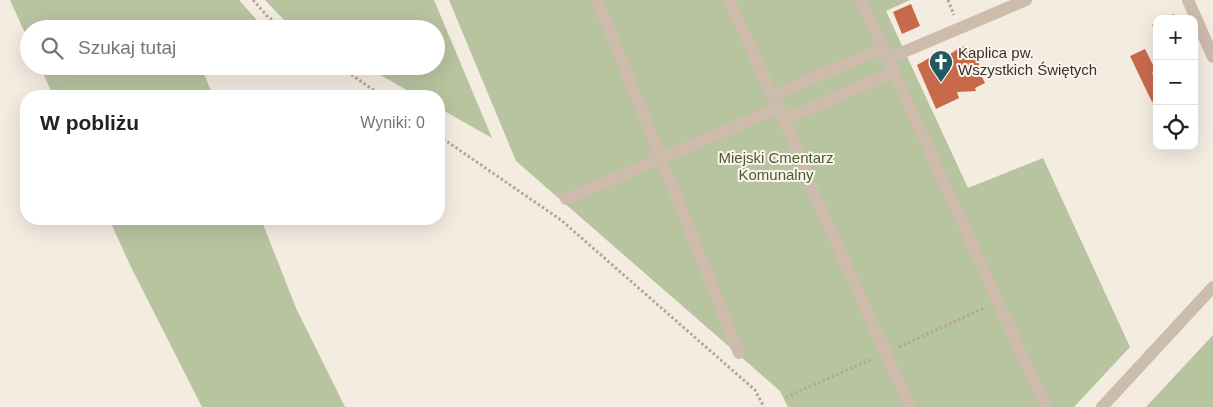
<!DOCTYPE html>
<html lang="pl">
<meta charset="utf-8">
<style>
:root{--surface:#fff;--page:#f2f2f2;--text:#222;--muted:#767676;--line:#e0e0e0}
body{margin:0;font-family:Arial,sans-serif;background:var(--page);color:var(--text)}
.controls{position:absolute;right:15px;top:15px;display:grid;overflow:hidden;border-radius:10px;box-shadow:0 5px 20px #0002}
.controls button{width:45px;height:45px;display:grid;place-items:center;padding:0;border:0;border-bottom:1px solid var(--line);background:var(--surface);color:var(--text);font:25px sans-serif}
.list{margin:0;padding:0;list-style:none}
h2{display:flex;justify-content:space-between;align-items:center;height:65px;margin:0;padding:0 20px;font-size:21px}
h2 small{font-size:16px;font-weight:400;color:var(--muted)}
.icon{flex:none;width:28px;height:28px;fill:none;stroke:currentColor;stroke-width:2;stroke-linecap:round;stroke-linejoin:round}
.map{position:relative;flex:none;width:1213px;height:407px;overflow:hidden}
.search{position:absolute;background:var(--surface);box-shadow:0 5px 20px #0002;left:20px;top:20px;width:425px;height:55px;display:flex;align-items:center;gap:12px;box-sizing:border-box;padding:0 18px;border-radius:28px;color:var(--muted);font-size:19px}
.panel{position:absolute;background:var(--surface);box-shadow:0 5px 20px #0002;left:20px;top:90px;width:425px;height:135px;border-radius:20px}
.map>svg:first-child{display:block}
.green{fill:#b8c4a0}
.building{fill:#c8694b}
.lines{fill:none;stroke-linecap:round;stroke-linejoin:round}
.path{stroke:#b9a596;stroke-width:3;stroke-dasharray:2.5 2.5;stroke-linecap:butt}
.minor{stroke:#cdbbac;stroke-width:12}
.labels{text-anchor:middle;stroke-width:4;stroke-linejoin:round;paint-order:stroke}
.poi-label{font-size:15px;fill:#3b302b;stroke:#fbf5ee;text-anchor:start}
.park-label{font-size:15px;fill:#4a5a2e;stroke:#fbf5ee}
</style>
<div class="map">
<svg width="1213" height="407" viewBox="0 0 1213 407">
<rect width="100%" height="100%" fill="#f4ebe1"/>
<g class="green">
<polygon points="10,0 239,0 265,29 29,29 29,42"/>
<polygon points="265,0 434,0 492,138 439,108 439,96 417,96 365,66 436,66 436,29 298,29 284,20"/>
<polygon points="449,0 910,0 886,11 968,188 1043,158 1130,347 1074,407 788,407 780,391 516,161"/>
<polygon points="40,66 201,66 213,96 53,96"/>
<polygon points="109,219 261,219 296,308 345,407 202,407 131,267"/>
<polygon points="1213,335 1213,407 1146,407"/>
</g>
<g class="building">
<polygon points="911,4 920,26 902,34 893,12"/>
<polygon points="1174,14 1176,19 1164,19 1168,16"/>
<polygon points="1157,23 1157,34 1152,25"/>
<polygon points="966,46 974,50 981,70 979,71 985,83 975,88 976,91 957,92 959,98 936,109 917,65 931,57 942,54 944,58 961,47"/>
<polygon points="1145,49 1156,71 1152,73 1157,83 1157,100 1152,102 1130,56"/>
</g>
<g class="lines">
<g class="path">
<polyline points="253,0 268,17 285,29"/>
<polyline points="948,0 954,15"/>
<polyline points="339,66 382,96"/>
<polyline points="439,136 561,220 755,390 764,407"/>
<polyline points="899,347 986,307"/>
<polyline points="786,397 872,359"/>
</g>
<g class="minor">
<polyline points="597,0 739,353"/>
<polyline points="729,0 805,167 808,180 910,407"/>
<polyline points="861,0 1046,407"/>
<polyline points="1188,0 1213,57"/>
<polyline points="887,59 1026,0"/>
<polyline points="772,96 883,48"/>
<polyline points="784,120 893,72"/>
<polyline points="566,199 778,108"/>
<polyline points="1102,407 1213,287"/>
</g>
</g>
<defs>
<g id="church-pin" transform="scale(1.25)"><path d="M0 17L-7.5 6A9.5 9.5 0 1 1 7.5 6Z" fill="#1f5a5e" stroke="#fbf5ee"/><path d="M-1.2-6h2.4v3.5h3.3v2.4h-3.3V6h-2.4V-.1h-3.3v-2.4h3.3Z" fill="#fff"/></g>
</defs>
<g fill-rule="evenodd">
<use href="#church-pin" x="941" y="62"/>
</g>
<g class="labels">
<g class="poi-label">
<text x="958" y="58">Kaplica pw.<tspan x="958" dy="17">Wszystkich Świętych</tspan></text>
</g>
<g class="park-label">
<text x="776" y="163">Miejski Cmentarz<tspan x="776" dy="17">Komunalny</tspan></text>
</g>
</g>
</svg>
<div class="controls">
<button>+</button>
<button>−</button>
<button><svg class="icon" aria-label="locate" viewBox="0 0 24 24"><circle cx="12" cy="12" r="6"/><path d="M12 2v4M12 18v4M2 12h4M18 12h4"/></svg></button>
</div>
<div class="search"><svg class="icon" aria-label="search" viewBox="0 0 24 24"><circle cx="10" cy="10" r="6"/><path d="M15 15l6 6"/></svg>Szukaj tutaj</div>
<section class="panel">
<h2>W pobliżu<small>Wyniki: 0</small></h2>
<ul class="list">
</ul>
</section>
</div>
